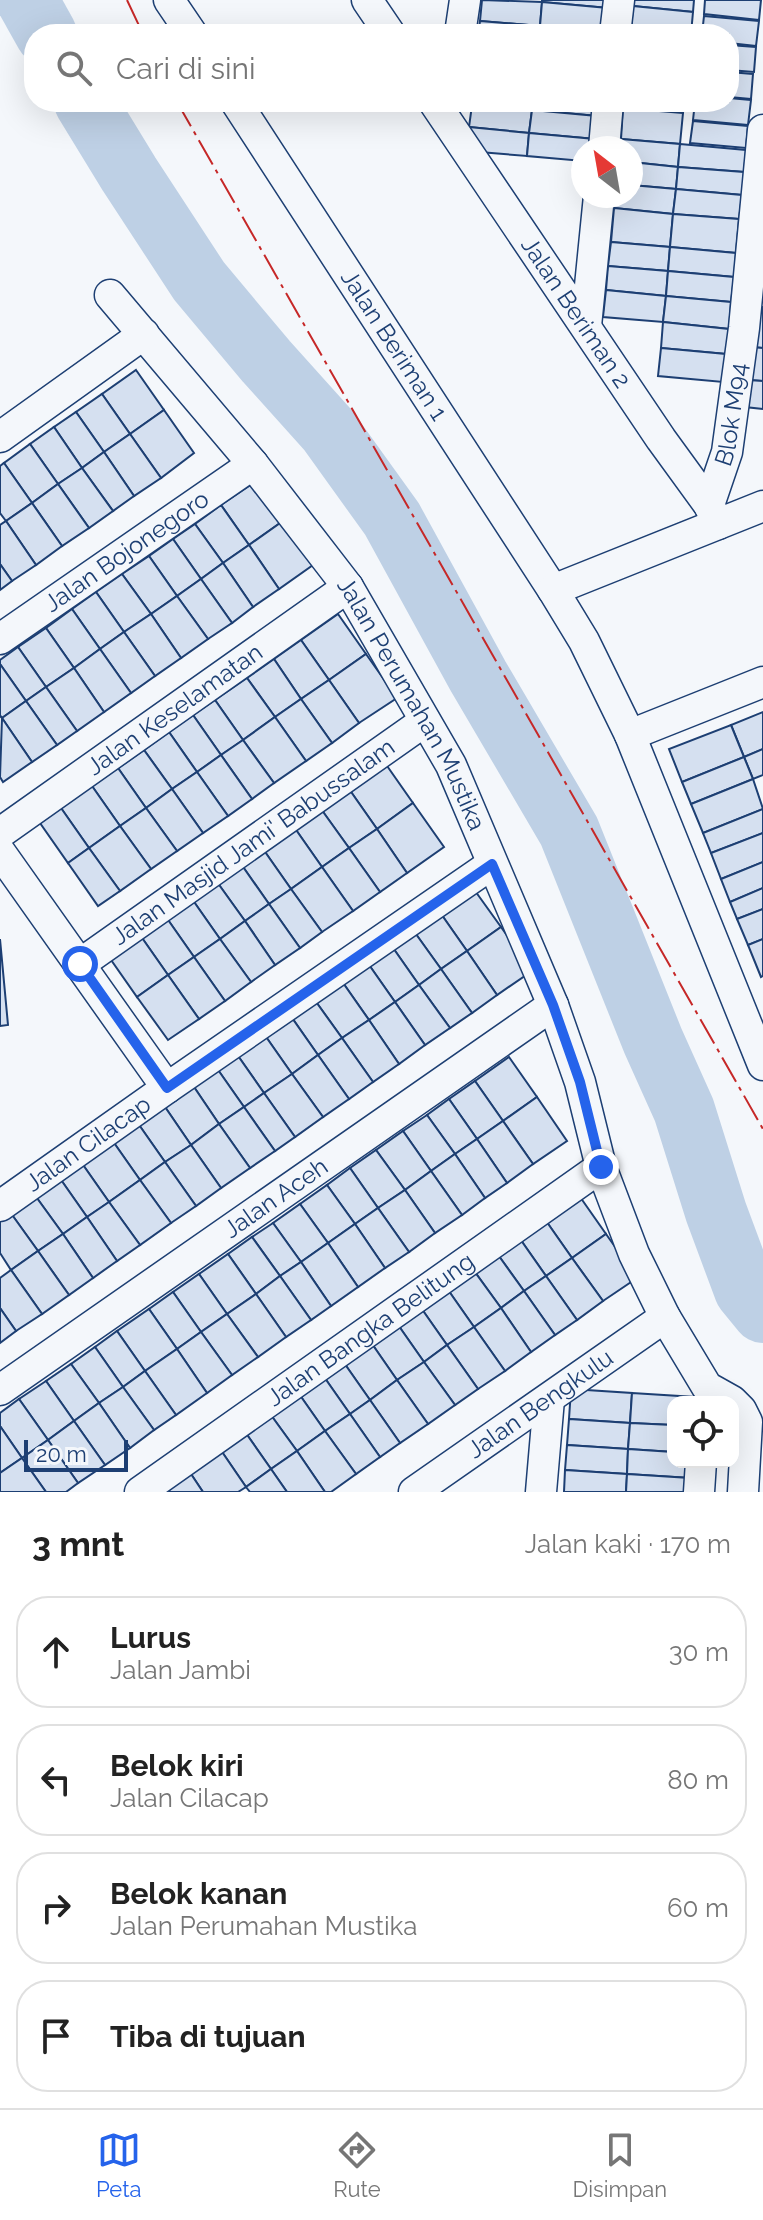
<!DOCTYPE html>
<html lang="id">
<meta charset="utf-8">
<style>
:root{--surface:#fff;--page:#f2f2f2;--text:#222;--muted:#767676;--line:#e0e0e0;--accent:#2563eb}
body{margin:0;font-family:Raleway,sans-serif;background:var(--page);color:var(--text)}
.controls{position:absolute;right:24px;bottom:24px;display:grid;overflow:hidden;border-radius:16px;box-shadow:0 8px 32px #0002}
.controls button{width:72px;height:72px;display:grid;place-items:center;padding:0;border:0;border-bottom:2px solid var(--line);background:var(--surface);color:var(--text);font:40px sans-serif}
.compass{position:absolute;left:571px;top:136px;width:72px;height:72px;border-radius:50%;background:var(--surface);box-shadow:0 8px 32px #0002;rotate:329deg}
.scale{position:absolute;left:24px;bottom:20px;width:104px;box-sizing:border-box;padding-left:8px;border:4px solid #1d3f73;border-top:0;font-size:22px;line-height:28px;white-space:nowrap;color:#1d3f73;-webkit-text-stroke:6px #f4f7fb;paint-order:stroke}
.stop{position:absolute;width:24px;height:24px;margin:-18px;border:6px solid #2563eb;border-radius:50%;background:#fff}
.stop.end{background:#2563eb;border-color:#fff;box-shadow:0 2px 8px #0008}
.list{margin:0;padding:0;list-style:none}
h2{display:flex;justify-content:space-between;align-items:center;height:104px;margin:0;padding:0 32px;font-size:34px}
h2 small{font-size:26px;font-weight:400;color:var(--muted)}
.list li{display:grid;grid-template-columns:52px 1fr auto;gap:24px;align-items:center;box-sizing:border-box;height:112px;margin:0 16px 16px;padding:0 16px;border:2px solid var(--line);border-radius:32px}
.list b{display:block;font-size:30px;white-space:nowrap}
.list p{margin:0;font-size:26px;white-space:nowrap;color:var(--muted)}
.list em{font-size:26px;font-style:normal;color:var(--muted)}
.icon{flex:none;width:44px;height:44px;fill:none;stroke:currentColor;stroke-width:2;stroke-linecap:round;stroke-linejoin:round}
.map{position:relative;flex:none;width:763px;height:1492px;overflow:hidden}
.search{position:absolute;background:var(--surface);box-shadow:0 8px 32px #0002;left:24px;right:24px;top:24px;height:88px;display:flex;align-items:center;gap:20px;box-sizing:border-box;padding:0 28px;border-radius:32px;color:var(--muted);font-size:30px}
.sheet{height:616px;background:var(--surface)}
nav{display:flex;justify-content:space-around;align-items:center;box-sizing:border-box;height:112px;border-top:2px solid var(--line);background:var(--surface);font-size:22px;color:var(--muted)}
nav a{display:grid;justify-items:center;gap:4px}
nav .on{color:var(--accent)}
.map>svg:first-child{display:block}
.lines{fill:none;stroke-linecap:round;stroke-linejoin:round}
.river{stroke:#bed0e5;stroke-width:62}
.building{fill:#d5e0f0;stroke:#1d3f73;stroke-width:2}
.street-casing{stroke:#1d3f73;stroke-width:33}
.street{stroke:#f4f7fb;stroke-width:30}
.power{stroke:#c62828;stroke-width:2;stroke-dasharray:28 6 4 6;stroke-linecap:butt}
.route{stroke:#2563eb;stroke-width:10}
.labels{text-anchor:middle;stroke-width:6;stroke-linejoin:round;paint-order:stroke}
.street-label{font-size:24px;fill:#1d3f73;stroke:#f4f7fb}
</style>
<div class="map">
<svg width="763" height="1492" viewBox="0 0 763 1492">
<rect width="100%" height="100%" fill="#f4f7fb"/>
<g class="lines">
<g class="river">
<polyline points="27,0 46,34"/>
<polyline points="85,102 129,174 199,281 266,361 328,430 392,519 478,676 569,831 653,1041 684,1110 716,1212 745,1290 763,1312"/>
</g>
</g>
<g class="building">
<polygon points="482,0 542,2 540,26 480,21"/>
<polygon points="542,0 609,0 608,8 542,2"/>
<polygon points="634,0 694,0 693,12 633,6"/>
<polygon points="705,0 761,0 759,20 704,14"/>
<polygon points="542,2 608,8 605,32 540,26"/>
<polygon points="633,6 693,12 691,34 631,30"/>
<polygon points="704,16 759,21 756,46 729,43 729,34 702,34"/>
<polygon points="480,21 540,26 539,34 478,34"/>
<polygon points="540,26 605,32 605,34 539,34"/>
<polygon points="729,45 756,47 754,72 729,70"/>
<polygon points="729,72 753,74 751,99 729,97"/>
<polygon points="729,98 751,100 748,125 693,120 695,102 729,102"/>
<polygon points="472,102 532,102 532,110 472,105"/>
<polygon points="532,102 598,102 597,116 532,110"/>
<polygon points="624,102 684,102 683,113 623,108"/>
<polygon points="472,105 532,110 529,133 469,127"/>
<polygon points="623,108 683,113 680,144 621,139"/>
<polygon points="532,110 597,116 595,139 529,133"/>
<polygon points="693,121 748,126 746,148 690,143"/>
<polygon points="469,127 529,133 527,156 467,151"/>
<polygon points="529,133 595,139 594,148 583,148 583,161 527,156"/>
<polygon points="621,139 680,144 678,167 631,162 631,148 620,148"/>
<polygon points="680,144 746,150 744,172 678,167"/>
<polygon points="631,162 678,167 676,189 631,185"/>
<polygon points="678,167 744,172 742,195 676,189"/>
<polygon points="631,185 676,189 673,214 614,208 615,196 631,196"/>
<polygon points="676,189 742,195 739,219 673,214"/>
<polygon points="614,208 673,214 670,247 611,242"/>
<polygon points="673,214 739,219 736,253 670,247"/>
<polygon points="611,242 670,247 668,271 608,266"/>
<polygon points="670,247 736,253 734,277 668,271"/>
<polygon points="608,266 668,271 666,296 606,290"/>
<polygon points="668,271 734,277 731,302 666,296"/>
<polygon points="606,290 666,296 663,322 603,317"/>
<polygon points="666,296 731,302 729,329 663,322"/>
<polygon points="755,307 763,307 763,348 751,347"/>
<polygon points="663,322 729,329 726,354 661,348"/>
<polygon points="751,347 763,348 763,381 748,380"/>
<polygon points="661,348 726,354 723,382 658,376"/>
<polygon points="136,370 164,410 130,434 102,394"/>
<polygon points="748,380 763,381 763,409 745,407"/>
<polygon points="102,394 130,434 104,452 76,412"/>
<polygon points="164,410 194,453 161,478 130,434"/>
<polygon points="76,412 104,452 82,468 54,427"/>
<polygon points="54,427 82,468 58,484 30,444"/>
<polygon points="130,434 161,478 134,496 104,452"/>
<polygon points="30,444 58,484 32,503 4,463"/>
<polygon points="104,452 134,496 113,511 82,468"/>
<polygon points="4,463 32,503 6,521 0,513 0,466"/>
<polygon points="82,468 113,511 89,528 58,484"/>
<polygon points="255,482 283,521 249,545 221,505"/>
<polygon points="58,484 89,528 62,546 32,503"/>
<polygon points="32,503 62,546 36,565 6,521"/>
<polygon points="221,505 249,545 223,563 195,524"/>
<polygon points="6,521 36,565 12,581 0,564 0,525"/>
<polygon points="283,521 313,565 279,589 249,545"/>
<polygon points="195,524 223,563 201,579 173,539"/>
<polygon points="173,539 201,579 177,596 149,556"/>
<polygon points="249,545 279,589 253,607 223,563"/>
<polygon points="149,556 177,596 151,614 122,574"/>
<polygon points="223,563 253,607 232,623 201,579"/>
<polygon points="0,564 12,581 0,590"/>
<polygon points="122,574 151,614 124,632 96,592"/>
<polygon points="201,579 232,623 208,639 177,596"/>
<polygon points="96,592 124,632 100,649 72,609"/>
<polygon points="177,596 208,639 181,658 151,614"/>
<polygon points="72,609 100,649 74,668 46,628"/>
<polygon points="151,614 181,658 155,676 124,632"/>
<polygon points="338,614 366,654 329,680 301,640"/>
<polygon points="46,628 74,668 46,687 18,647"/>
<polygon points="124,632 155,676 131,693 100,649"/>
<polygon points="301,640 329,680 301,699 274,659"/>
<polygon points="18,647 46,687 26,701 0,664 0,660"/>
<polygon points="100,649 131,693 104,712 74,668"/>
<polygon points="366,654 397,698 359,723 329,680"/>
<polygon points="274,659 301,699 275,717 247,678"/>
<polygon points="0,664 26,701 2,718 0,716"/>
<polygon points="74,668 104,712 77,731 46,687"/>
<polygon points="247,678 275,717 243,740 215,700"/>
<polygon points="329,680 359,723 332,743 301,699"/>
<polygon points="46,687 77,731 57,745 26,701"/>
<polygon points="301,699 332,743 306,761 275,717"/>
<polygon points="215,700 243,740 221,755 193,715"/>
<polygon points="26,701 57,745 32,762 2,718"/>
<polygon points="763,712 763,749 744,757 731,725"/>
<polygon points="193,715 221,755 197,772 169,732"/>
<polygon points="275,717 306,761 274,783 243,740"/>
<polygon points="2,718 32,762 3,782 0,777"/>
<polygon points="731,725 744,757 682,782 669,749"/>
<polygon points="169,732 197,772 172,789 144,750"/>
<polygon points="243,740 274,783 252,799 221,755"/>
<polygon points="763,749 763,775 753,779 744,757"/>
<polygon points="144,750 172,789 146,808 118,768"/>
<polygon points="221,755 252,799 228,816 197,772"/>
<polygon points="744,757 753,779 691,804 682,782"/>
<polygon points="385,763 413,803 377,829 349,789"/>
<polygon points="118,768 146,808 120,826 92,786"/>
<polygon points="197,772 228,816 203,833 172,789"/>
<polygon points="753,779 763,809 703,833 691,804"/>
<polygon points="92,786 120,826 89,848 61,808"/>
<polygon points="172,789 203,833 177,851 146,808"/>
<polygon points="349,789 377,829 349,848 321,809"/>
<polygon points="413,803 444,847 407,873 377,829"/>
<polygon points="61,808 89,848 68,863 40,823"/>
<polygon points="146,808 177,851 151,869 120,826"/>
<polygon points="321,809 349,848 322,867 294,827"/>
<polygon points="763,809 763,833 711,853 703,833"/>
<polygon points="120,826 151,869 120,891 89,848"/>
<polygon points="294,827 322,867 291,889 263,849"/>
<polygon points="377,829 407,873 380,892 349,848"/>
<polygon points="763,833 763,862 721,879 711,853"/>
<polygon points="89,848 120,891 98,906 68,863"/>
<polygon points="349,848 380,892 353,911 322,867"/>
<polygon points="263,849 291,889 269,904 241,864"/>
<polygon points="763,862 763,888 730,902 721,879"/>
<polygon points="241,864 269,904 245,921 217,882"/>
<polygon points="322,867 353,911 322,932 291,889"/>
<polygon points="217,882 245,921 220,939 192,899"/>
<polygon points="473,888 501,927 467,951 439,911"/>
<polygon points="763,888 763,909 737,919 730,902"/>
<polygon points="291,889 322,932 300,948 269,904"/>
<polygon points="192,899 220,939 194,957 166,917"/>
<polygon points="269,904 300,948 275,965 245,921"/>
<polygon points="763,909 763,939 748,945 737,919"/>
<polygon points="439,911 467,951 441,969 413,930"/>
<polygon points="166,917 194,957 168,975 140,935"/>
<polygon points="245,921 275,965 251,982 220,939"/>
<polygon points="501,927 532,971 497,995 467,951"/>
<polygon points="413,930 441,969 419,985 391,945"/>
<polygon points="140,935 168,975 137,997 109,957"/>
<polygon points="0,939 8,1025 0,1026"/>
<polygon points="220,939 251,982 225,1001 194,957"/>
<polygon points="763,939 763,976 761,977 748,945"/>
<polygon points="391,945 419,985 395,1002 367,962"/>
<polygon points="467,951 497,995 472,1013 441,969"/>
<polygon points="194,957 225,1001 199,1019 168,975"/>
<polygon points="367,962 395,1002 369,1020 341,980"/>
<polygon points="441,969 472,1013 450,1028 419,985"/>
<polygon points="168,975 199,1019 168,1040 137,997"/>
<polygon points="341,980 369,1020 342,1038 314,999"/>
<polygon points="419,985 450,1028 425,1045 395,1002"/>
<polygon points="314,999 342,1038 318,1055 290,1015"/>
<polygon points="395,1002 425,1045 399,1064 369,1020"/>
<polygon points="290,1015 318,1055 292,1074 264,1034"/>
<polygon points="369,1020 399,1064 373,1082 342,1038"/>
<polygon points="264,1034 292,1074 264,1093 236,1053"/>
<polygon points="342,1038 373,1082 349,1099 318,1055"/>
<polygon points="236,1053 264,1093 244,1107 216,1067"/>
<polygon points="318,1055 349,1099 323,1117 292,1074"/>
<polygon points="509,1057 537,1097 503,1121 475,1081"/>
<polygon points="216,1067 244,1107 219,1124 192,1084"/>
<polygon points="292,1074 323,1117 295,1137 264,1093"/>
<polygon points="475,1081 503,1121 477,1139 449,1099"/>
<polygon points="192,1084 219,1124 191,1145 163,1104"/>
<polygon points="264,1093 295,1137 275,1151 244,1107"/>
<polygon points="537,1097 567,1141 533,1164 503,1121"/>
<polygon points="449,1099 477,1139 455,1154 427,1115"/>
<polygon points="163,1104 191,1145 165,1162 137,1122"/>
<polygon points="244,1107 275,1151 250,1168 219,1124"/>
<polygon points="427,1115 455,1154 431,1171 403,1131"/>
<polygon points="503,1121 533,1164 507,1183 477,1139"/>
<polygon points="137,1122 165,1162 140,1180 112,1140"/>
<polygon points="219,1124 250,1168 221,1188 191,1145"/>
<polygon points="403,1131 431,1171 405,1190 376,1150"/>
<polygon points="477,1139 507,1183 485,1198 455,1154"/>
<polygon points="112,1140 140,1180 109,1202 81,1162"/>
<polygon points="191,1145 221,1188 196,1206 165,1162"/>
<polygon points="376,1150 405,1190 378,1208 350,1168"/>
<polygon points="455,1154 485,1198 462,1215 431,1171"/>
<polygon points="81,1162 109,1202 87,1217 59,1177"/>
<polygon points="165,1162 196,1206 171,1223 140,1180"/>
<polygon points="350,1168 378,1208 355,1224 327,1185"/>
<polygon points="431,1171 462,1215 435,1233 405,1190"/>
<polygon points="59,1177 87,1217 63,1234 34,1194"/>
<polygon points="140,1180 171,1223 140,1245 109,1202"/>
<polygon points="327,1185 355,1224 328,1243 300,1204"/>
<polygon points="405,1190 435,1233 409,1252 378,1208"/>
<polygon points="34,1194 63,1234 38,1251 10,1212"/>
<polygon points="578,1194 606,1234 572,1258 544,1218"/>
<polygon points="109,1202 140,1245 117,1261 87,1217"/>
<polygon points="300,1204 328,1243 301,1262 273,1223"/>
<polygon points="378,1208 409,1252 385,1268 355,1224"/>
<polygon points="10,1212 38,1251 11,1270 0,1253 0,1218"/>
<polygon points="87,1217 117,1261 93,1278 63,1234"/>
<polygon points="544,1218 572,1258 546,1276 518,1236"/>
<polygon points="273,1223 301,1262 280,1276 252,1237"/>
<polygon points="355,1224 385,1268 358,1287 328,1243"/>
<polygon points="63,1234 93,1278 69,1295 38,1251"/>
<polygon points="606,1234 637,1278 603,1301 572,1258"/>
<polygon points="518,1236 546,1276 524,1291 496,1252"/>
<polygon points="252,1237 280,1276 256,1294 228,1254"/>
<polygon points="328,1243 358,1287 331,1306 301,1262"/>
<polygon points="38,1251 69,1295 42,1314 11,1270"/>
<polygon points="496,1252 524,1291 501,1308 472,1268"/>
<polygon points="228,1254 256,1294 227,1314 199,1274"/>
<polygon points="572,1258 603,1301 577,1320 546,1276"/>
<polygon points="301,1262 331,1306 311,1320 280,1276"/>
<polygon points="472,1268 501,1308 474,1327 446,1287"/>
<polygon points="11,1270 42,1314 16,1331 0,1308 0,1278"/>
<polygon points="199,1274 227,1314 201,1332 173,1292"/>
<polygon points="280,1276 311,1320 286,1337 256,1294"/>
<polygon points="546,1276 577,1320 555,1335 524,1291"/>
<polygon points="446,1287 474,1327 447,1345 419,1305"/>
<polygon points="524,1291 555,1335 531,1352 501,1308"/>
<polygon points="173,1292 201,1332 177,1349 149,1309"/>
<polygon points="256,1294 286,1337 258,1357 227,1314"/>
<polygon points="419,1305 447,1345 424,1362 396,1322"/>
<polygon points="0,1308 16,1331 0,1343"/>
<polygon points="501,1308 531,1352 505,1371 474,1327"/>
<polygon points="149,1309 177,1349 145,1371 117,1331"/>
<polygon points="227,1314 258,1357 232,1375 201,1332"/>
<polygon points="396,1322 424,1362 397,1380 370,1341"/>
<polygon points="474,1327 505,1371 478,1389 447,1345"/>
<polygon points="117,1331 145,1371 123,1387 95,1347"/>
<polygon points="201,1332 232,1375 207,1393 177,1349"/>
<polygon points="370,1341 397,1380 370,1400 342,1360"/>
<polygon points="447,1345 478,1389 455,1405 424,1362"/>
<polygon points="95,1347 123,1387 99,1403 71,1364"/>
<polygon points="177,1349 207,1393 176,1415 145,1371"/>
<polygon points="342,1360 370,1400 350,1414 322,1374"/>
<polygon points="424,1362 455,1405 428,1424 397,1380"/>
<polygon points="71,1364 99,1403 74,1421 46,1381"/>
<polygon points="145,1371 176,1415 154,1430 123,1387"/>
<polygon points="322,1374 350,1414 325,1431 297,1391"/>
<polygon points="397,1380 428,1424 400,1443 370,1400"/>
<polygon points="46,1381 74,1421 48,1440 19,1399"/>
<polygon points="123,1387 154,1430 130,1448 99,1403"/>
<polygon points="571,1389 632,1393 630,1423 569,1419"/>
<polygon points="297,1391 325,1431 297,1451 268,1411"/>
<polygon points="632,1393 695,1397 695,1402 673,1402 673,1425 630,1423"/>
<polygon points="19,1399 48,1440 22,1458 0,1426 0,1413"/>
<polygon points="370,1400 400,1443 380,1457 350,1414"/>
<polygon points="99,1403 130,1448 105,1465 74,1421"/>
<polygon points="268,1411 297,1451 271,1469 243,1429"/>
<polygon points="350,1414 380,1457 356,1474 325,1431"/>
<polygon points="569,1419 630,1423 628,1449 567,1445"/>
<polygon points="74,1421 105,1465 78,1483 48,1440"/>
<polygon points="630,1423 673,1425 673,1452 628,1449"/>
<polygon points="0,1426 22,1458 0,1473"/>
<polygon points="243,1429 271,1469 246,1487 218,1446"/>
<polygon points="325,1431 356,1474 331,1492 325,1492 297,1451"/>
<polygon points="48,1440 78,1483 66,1492 46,1492 22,1458"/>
<polygon points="567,1445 628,1449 627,1474 565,1470"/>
<polygon points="218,1446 246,1487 238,1492 203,1492 187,1468"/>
<polygon points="628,1449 673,1452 673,1462 691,1462 690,1478 627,1474"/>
<polygon points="297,1451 325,1492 287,1492 271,1469"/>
<polygon points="22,1458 46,1492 0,1492 0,1473"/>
<polygon points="187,1468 203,1492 170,1492 165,1484"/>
<polygon points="271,1469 287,1492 250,1492 246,1487"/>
<polygon points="565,1470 627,1474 626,1492 564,1492"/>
<polygon points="627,1474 690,1478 689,1492 626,1492"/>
</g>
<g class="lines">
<g class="street-casing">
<g id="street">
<polyline points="169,0 192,34"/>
<polyline points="367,0 390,34"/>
<polyline points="460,34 465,0"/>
<polyline points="615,34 619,0"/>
<path id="s1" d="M236 102 553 590 584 641 630 735 763 1065"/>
<path id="s2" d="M434 102 661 439 709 505 718 524"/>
<polyline points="604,148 608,102"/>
<path id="s3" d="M110 295 253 464 348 587 451 765 553 1005 580 1082 601 1167 634 1254 665 1317 707 1387 732 1401 741 1410 747 1422 743 1492"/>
<polyline points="586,326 599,196"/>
<polyline points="0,437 144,334"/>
<path id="s4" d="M709 505 727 452 744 328 763 130"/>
<polyline points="553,590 763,506"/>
<path id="s5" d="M0 639 253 464"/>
<polyline points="630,735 763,682"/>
<path id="s6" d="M0 833 348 587"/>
<polyline points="0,852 167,1088"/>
<path id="s7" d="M80 964 425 721"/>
<path id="s8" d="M0 1206 167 1088 492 864"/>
<path id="s9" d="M0 1390 553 1005"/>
<path id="s10" d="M140 1492 601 1167"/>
<path id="s11" d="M414 1492 665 1317"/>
<polyline points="541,1492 549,1399"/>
<polyline points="699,1492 701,1462"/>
</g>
</g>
<use href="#street" class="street"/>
<g class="power">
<polyline points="127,0 143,34"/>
<polyline points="177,102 763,1129"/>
</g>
</g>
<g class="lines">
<polyline class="route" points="80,964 167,1088 492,864 553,1005 580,1082 601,1167"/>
</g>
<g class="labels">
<g class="street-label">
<text dy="8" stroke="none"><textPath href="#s2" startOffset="254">Jalan Beriman 2</textPath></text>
<text dy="8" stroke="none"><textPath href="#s1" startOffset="290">Jalan Beriman 1</textPath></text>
<text dy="8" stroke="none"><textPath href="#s4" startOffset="94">Blok M94</textPath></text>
<text dy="8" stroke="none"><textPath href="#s5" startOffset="154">Jalan Bojonegoro</textPath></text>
<text dy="8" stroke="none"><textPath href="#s3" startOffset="510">Jalan Perumahan Mustika</textPath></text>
<text dy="8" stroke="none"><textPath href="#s6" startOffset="214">Jalan Keselamatan</textPath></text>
<text dy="8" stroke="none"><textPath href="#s7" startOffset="212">Jalan Masjid Jami' Babussalam</textPath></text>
<text dy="8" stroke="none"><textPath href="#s8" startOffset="108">Jalan Cilacap</textPath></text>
<text dy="8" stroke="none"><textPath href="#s9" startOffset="336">Jalan Aceh</textPath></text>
<text dy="8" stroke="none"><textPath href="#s10" startOffset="282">Jalan Bangka Belitung</textPath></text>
<text dy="8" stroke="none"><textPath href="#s11" startOffset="154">Jalan Bengkulu</textPath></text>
</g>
</g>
</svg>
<div class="controls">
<button><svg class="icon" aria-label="locate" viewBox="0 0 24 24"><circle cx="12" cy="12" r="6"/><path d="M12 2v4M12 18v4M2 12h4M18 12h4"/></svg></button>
</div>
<svg class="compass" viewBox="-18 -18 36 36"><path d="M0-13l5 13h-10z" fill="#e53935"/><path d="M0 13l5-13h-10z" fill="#767676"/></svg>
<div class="scale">20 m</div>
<div class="stop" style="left:80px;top:964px"></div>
<div class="stop end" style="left:601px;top:1167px"></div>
<div class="search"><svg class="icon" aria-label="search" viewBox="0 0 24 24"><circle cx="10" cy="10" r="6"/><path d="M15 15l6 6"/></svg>Cari di sini</div>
</div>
<section class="sheet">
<h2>3 mnt<small>Jalan kaki · 170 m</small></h2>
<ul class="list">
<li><svg class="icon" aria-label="ahead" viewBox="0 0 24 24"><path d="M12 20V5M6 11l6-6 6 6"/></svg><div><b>Lurus</b><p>Jalan Jambi</p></div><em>30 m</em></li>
<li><svg class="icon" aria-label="left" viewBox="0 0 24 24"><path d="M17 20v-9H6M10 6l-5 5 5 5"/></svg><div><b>Belok kiri</b><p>Jalan Cilacap</p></div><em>80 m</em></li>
<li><svg class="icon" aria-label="right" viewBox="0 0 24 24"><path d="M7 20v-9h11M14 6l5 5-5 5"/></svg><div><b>Belok kanan</b><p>Jalan Perumahan Mustika</p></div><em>60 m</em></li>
<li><svg class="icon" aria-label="arrive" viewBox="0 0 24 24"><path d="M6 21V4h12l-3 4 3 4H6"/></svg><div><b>Tiba di tujuan</b></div></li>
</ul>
</section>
<nav>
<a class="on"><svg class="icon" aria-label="map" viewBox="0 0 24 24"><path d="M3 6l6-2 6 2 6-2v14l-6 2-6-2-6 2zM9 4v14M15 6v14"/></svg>Peta</a>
<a><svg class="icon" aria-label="directions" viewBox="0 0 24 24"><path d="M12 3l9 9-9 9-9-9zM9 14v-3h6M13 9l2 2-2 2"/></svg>Rute</a>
<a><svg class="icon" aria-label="saved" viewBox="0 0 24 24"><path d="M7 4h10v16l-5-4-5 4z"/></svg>Disimpan</a>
</nav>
